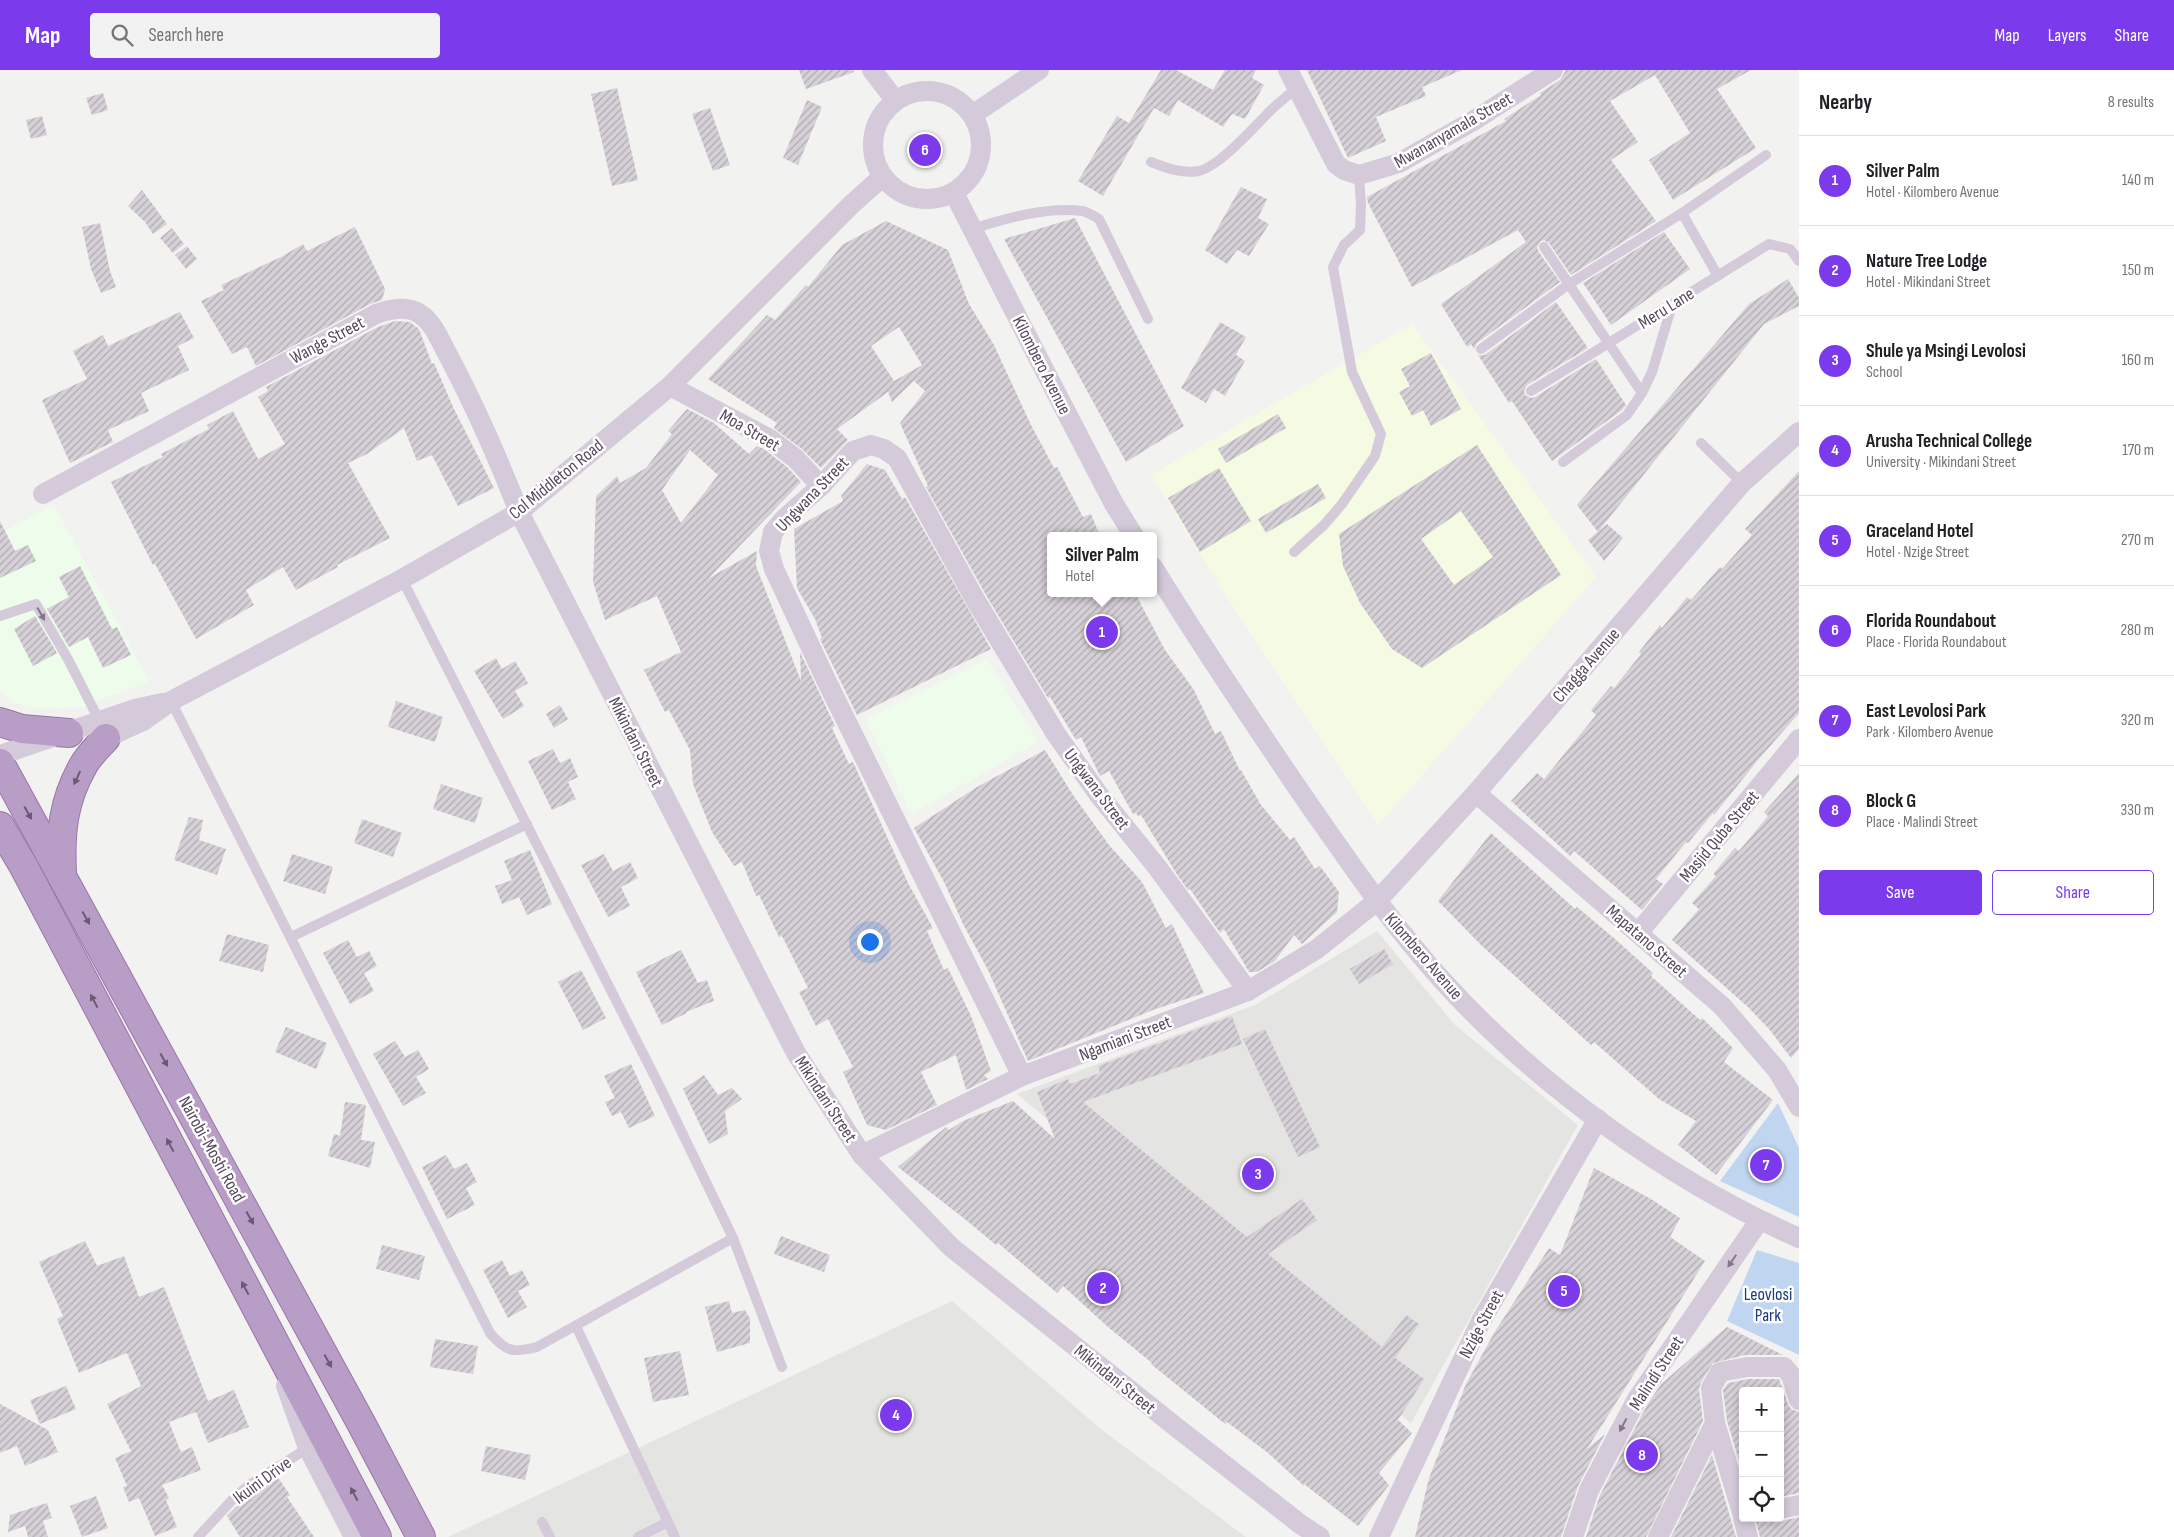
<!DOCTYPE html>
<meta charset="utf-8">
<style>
:root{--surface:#fff;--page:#f2f2f2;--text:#202124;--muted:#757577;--line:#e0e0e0;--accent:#7c3aed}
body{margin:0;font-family:"Sofia Sans Condensed",sans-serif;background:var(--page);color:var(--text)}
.controls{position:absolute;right:15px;bottom:15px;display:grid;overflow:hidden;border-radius:5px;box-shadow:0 2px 8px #0003}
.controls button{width:45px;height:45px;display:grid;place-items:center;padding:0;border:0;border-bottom:1px solid var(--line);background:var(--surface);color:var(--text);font:25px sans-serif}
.you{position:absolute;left:869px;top:871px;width:18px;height:18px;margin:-12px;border:4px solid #fff;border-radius:50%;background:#1a73e8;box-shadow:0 0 0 8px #1a73e833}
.badge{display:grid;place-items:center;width:32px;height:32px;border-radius:50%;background:var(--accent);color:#fff;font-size:16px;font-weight:700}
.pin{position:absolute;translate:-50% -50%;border:2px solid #fff;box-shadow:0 1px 5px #0006}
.popup{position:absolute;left:1047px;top:462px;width:110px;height:65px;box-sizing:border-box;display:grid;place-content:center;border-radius:5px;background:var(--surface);filter:drop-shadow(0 1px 4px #0005);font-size:16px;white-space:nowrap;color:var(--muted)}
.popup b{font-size:19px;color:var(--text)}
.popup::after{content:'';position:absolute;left:50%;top:100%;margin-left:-10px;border:10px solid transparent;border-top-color:var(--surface)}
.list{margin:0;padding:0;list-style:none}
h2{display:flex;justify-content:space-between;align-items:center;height:65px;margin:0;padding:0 20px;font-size:21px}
h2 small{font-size:16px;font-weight:400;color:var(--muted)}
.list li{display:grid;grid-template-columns:32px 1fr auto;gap:15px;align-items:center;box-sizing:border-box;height:90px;padding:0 20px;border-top:1px solid var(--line)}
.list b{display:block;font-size:19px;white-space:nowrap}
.list p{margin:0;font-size:16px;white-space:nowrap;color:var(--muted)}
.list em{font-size:16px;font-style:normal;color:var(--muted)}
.actions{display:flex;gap:10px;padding:15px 20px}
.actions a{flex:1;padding:11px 0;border:1px solid var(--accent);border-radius:5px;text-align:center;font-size:18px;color:var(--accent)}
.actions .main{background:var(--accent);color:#fff}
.icon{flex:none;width:28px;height:28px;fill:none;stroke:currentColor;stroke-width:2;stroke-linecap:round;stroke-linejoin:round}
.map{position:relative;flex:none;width:1799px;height:1467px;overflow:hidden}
header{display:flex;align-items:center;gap:30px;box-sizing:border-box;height:70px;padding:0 25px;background:var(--accent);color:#fff}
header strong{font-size:24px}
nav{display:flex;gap:28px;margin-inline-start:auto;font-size:18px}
.search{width:350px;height:45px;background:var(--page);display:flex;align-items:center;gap:12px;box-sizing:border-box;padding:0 18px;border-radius:5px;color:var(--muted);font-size:19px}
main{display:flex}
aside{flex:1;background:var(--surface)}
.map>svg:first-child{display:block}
.commercial{fill:#edfceb}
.education{fill:#e4e4e2}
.medical{fill:#f4fbe2}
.park{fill:#c0d5ef}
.building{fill:url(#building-hatch);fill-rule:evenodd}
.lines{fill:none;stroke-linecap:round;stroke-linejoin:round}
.trunk-casing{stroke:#9975a9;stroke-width:30}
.service{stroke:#d4cada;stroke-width:10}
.minor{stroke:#d4cada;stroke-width:20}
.trunk{stroke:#b89dc6;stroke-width:28}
.oneway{fill:#827689}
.oneway2{fill:#6a5a72}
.labels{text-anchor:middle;stroke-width:5;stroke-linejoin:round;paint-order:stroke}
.street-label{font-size:18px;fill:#56495d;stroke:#fff}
.park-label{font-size:18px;fill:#1a3b7e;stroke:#fff}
</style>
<header>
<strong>Map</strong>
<div class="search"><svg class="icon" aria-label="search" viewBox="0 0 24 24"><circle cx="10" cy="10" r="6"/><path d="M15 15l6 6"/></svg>Search here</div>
<nav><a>Map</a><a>Layers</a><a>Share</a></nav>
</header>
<main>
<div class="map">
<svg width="1799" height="1467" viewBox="0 0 1799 1467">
<defs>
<pattern id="building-hatch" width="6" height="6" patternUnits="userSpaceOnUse" patternTransform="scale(1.25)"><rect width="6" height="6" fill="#d6d0d7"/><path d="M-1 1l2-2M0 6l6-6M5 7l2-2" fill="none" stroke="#b0abb2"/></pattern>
</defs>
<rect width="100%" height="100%" fill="#f2f3f0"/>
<g class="commercial">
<polygon points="54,435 149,611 84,637 60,639 31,638 11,631 0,620 0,463"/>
<polygon points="987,589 1038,672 911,744 866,649"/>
</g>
<g class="education">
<polygon points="1377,861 1455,955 1578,1055 1411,1353 1017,1024 1255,935"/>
<polygon points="952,1231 1102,1360 1246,1467 448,1467"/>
</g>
<polygon class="medical" points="1412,254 1596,507 1378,755 1237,543 1151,405"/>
<g class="park">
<polygon points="1778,1033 1799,1078 1799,1147 1720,1111"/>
<polygon points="1757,1180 1799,1193 1799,1285 1727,1251"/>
</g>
<g class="building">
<polygon points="799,0 853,0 854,2 806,19"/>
<polygon points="1161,0 1176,0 1213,20 1225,0 1256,0 1252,8 1264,15 1245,49 1232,44 1223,57 1178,30 1169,46 1154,38 1103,126 1078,111 1117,46 1129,53"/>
<polygon points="1307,0 1462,0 1422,17 1426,26 1376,47 1386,71 1348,88"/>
<polygon points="1566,0 1751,0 1717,19 1756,78 1673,130 1649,90 1690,63 1655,5 1610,31 1638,72 1611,90 1656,151 1571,205 1549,173 1544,170 1540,172 1537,177 1538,181 1560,212 1477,273 1474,279 1471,274 1467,277 1441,234 1526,172 1518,160 1412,217 1368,133 1367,127 1506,51 1504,49 1541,25 1540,23 1560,10"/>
<polygon points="617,18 638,110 612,116 591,24"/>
<polygon points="103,23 108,40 92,45 86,28"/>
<polygon points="807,30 822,37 798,95 783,88"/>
<polygon points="710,38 730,95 713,101 692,44"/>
<polygon points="42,46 47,65 31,69 26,50"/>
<polygon points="1241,117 1267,129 1258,148 1269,154 1249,186 1237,180 1227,194 1205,180"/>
<polygon points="142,120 167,154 153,164 145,152 128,136"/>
<polygon points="1075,148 1184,356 1126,392 1004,169"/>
<path d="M886 151 948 180 969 234 994 275 1031 355 1054 398 1057 397 1083 447 1091 444 1100 466H1051V523H1135L1165 580 1194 620 1215 664 1221 661 1240 701 1241 700 1261 735 1290 770 1294 767 1315 799 1320 796 1339 822 1337 842 1302 874 1294 865 1275 891 1257 902H1249L1224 859 1220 863 1190 819 1188 820 1176 803 1141 745 1138 746 1136 743 1133 744 1109 701 1100 706 1081 667 1076 670 1050 627 1048 628 986 525 926 417 928 416 900 353 925 321 914 311 892 332 888 322 837 359 848 370 821 398 802 379 774 358 777 353 708 309 767 245 775 250 806 215 808 217 842 175ZM899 257 922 295 894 311 871 276Z"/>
<polygon points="100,153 110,201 116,217 101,223 91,199 82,157"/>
<polygon points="355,157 385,219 382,230 370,234 256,296 247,277 232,284 201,231 224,220 221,215 281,187 303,174 307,181"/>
<polygon points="172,158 184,174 173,183 160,168"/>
<polygon points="1664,162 1690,199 1611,255 1583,213"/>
<polygon points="187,176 197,189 186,199 175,185"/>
<polygon points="1788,209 1799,228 1799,236 1764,254 1598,462 1577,435 1749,234"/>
<polygon points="1556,232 1588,278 1527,315 1524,321 1525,325 1531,328 1535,327 1596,289 1626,335 1622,340 1552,391 1512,331 1509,333 1478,285 1485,285"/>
<polygon points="180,242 194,268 178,276 189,300 141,323 149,341 108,360 113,372 70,393 42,330 87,309 73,281 103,265 108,276"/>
<polygon points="395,251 410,252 419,259 432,294 434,293 454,339 494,418 458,436 432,385 417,391 404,358 367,384 348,393 390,468 337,495 338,497 296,520 283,497 246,520 254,535 196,569 155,494 153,495 111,412 163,387 161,384 209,359 207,355 233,341 258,389 285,374 258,327 268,321 266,317 378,257"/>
<polygon points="1220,252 1246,267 1236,285 1245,291 1225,326 1214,319 1206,333 1181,318"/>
<polygon points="1431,283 1461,339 1431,356 1423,340 1412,346 1399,322 1410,316 1401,299"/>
<path d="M687 339 714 353 749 384 757 376 764 379 787 397 801 412 709 508 757 481 756 496 801 611 800 582 835 656 832 658 849 694 853 692 908 813 933 858 927 861 944 900 948 898 971 946 991 1001 984 1005 988 1009 966 1020 956 985 921 1002 937 1035 886 1060 867 1055 843 1002 853 997 828 949 816 956 799 922 808 918 782 866 779 867 759 825 756 826 742 792 734 796 712 762 693 714 690 680 669 640 665 642 644 600 681 582 657 526 605 550 593 512 596 426 617 406 620 413 646 398 672 364 668 361ZM690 380 718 405 681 453 662 420Z"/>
<polygon points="1278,344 1286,358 1226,393 1218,379"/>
<path d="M1477 375 1561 505 1422 598 1392 579 1360 533 1343 496 1339 464ZM1461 441 1493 487 1454 515 1421 469Z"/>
<polygon points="867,394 885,400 902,429 905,427 991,579 857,645 820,569 822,568 815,549 797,518 794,459 843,431 841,426"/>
<polygon points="1219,398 1251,451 1200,482 1168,428"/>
<polygon points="1799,401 1799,643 1758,690 1714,745 1713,743 1688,773 1686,772 1656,809 1663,814 1642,840 1574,781 1570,786 1511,731 1537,703 1544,709 1596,645 1591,640 1611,616 1614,618 1641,584 1639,582 1660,555 1662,558 1687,527 1691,530 1720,497 1722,499 1752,465 1745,459"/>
<polygon points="1318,414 1326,428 1266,463 1258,449"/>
<polygon points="0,451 15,481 28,475 36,491 0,508"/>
<polygon points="1607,454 1623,468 1604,491 1588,470"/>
<polygon points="80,496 112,559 117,557 131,585 103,598 88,567 69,577 47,539 69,527 59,507"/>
<polygon points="35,546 57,583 33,596 14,559"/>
<polygon points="496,588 502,599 515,591 528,613 515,621 524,636 503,649 474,601"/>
<polygon points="396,631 443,647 435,672 388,657"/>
<polygon points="560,635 568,649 554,658 546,644"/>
<polygon points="553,679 560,693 570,688 578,707 568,712 576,729 552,740 528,691"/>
<polygon points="1045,680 1073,725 1109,775 1142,812 1166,858 1172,854 1204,923 1153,940 1028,991 988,900 964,856 944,812 914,758 977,717"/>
<polygon points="1799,703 1799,979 1791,988 1769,959 1748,937 1672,870 1699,839 1692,833 1716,806 1713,804 1735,778 1739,781 1768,746 1764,742"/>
<polygon points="441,714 483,728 475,753 433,739"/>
<polygon points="189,747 203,750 199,770 226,779 217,805 174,790"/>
<polygon points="362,749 402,763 393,787 354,773"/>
<polygon points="1491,763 1575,839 1577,837 1615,869 1653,903 1651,906 1700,950 1702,948 1733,978 1724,992 1773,1030 1716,1105 1678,1075 1696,1051 1659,1029 1594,972 1591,975 1482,876 1438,831"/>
<polygon points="530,780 552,834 527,845 519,827 502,834 495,816 512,810 504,791"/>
<polygon points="292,784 333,797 325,824 283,811"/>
<polygon points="604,784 613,801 630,792 638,808 621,817 630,836 608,847 581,795"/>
<polygon points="227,864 269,875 263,902 219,891"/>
<polygon points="348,870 357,887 369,881 377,896 364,903 374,921 350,934 323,883"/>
<polygon points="1384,879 1393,894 1359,914 1350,899"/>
<polygon points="681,880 698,913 707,910 714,931 686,942 687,943 662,955 636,902"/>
<polygon points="581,900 606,948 583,960 558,912"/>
<polygon points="1232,946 1242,974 1083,1032 1247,1167 1302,1129 1317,1150 1268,1184 1382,1277 1406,1245 1419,1254 1395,1288 1424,1309 1398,1350 1412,1363 1379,1403 1389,1415 1358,1456 1304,1414 1304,1416 1268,1383 1227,1352 1225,1354 1151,1294 1152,1293 1108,1257 1063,1216 1057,1223 998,1173 996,1175 966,1150 898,1097 946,1057 949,1060 963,1051 1013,1031 1055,1069 1037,1022 1068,1009 1070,1014 1100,1003 1098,996"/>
<polygon points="286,957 327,973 316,999 275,982"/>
<polygon points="1265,959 1320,1077 1298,1087 1243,969"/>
<polygon points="395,971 405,987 418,980 429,999 416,1007 426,1023 403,1036 373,984"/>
<polygon points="631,994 655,1046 629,1058 621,1042 612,1046 605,1032 615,1028 604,1006"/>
<polygon points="704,1005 718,1025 732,1018 742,1029 725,1041 728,1064 709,1074 683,1019"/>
<polygon points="345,1032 366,1035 361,1070 375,1072 370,1098 328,1086 334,1064 340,1066"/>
<polygon points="446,1085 454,1099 467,1093 477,1112 466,1118 475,1135 447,1149 422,1097"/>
<polygon points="1594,1098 1651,1129 1680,1148 1670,1167 1705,1191 1587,1379 1605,1364 1578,1416 1561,1467 1415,1467 1429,1408 1466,1314 1494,1263 1549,1178 1560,1185"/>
<polygon points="781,1166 830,1185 824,1202 774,1184"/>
<polygon points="85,1171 97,1196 124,1186 139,1227 164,1217 208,1331 234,1320 249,1357 208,1373 196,1342 169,1352 181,1382 192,1377 201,1400 162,1415 169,1428 166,1430 177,1457 155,1466 139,1428 129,1432 123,1417 127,1416 115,1388 131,1381 107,1334 141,1316 127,1283 79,1303 57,1249 63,1246 39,1192"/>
<polygon points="382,1175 425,1186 419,1210 376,1199"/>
<polygon points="502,1190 510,1206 522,1200 530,1215 518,1221 527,1237 508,1248 483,1200"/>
<polygon points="729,1231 732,1243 745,1240 750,1249 750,1273 717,1282 705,1237"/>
<polygon points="1727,1257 1783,1285 1745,1285 1713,1293 1701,1312 1699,1319 1703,1351 1646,1467 1586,1467 1600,1425 1647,1335 1661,1314"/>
<polygon points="435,1269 478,1276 473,1304 430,1297"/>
<polygon points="680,1281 689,1325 653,1332 644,1288"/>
<polygon points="1748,1309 1779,1309 1788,1334 1791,1339 1799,1342 1799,1423 1780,1427 1780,1321 1743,1321 1743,1404 1727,1351 1723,1320 1728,1313"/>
<polygon points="66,1316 76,1339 40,1354 30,1330"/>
<polygon points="0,1334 48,1360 58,1382 25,1396 17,1376 0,1383"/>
<polygon points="486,1376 531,1385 525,1410 481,1401"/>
<polygon points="1712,1385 1736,1467 1671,1467"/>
<polygon points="277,1406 290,1425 287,1427 314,1467 240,1467 227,1446 249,1424"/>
<polygon points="96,1426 108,1458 82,1467 70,1436"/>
<polygon points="47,1433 52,1448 43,1451 48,1467 28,1467 25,1456 8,1462 10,1445"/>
<polygon points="1799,1447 1799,1467 1760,1467 1755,1448 1773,1448 1782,1451"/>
</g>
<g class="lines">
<g class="trunk-casing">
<g id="trunk">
<polyline points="0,652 22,659 69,663"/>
<polyline points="0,693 361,1353 421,1467"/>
<polyline points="0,756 24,797 377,1467"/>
<path d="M62 802C60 763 63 731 83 696 88 686 98 677 106 668"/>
</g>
</g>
<g class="service">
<path d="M1151 92C1167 98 1181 104 1199 101 1220 96 1255 56 1270 41 1278 33 1288 26 1296 18"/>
<polyline points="1682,143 1718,206"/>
<path d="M972 159C1004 149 1048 136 1082 141 1088 142 1094 146 1099 149L1148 249"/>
<polyline points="1544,177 1642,323"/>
<polyline points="1481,279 1569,214 1682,143 1766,85"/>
<polyline points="1531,321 1769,174 1790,179 1799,191"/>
<polyline points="1701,373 1742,413"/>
<polyline points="1563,392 1627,345 1642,323 1652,302 1672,235"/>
<polyline points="1294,482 1324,455 1342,434 1375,386 1381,364 1352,302 1333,197 1344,175 1360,160 1361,134 1359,105"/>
<polyline points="402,509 659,1015 733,1168 782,1297"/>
<polyline points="0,546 36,534 69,591 100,652"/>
<path d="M171 631 490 1263C506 1282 513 1283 537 1277L733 1168"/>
<polyline points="291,867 527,754"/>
<polyline points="576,1256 675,1467"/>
<polyline points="542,1452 550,1467"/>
<polyline points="198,1467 234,1428 249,1415 308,1378"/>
<polyline points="638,1467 668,1452"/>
</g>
<g class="minor">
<polyline points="872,0 895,30"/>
<polyline points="1288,0 1336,94 1344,100 1359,105 1399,93 1473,51 1553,0"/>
<circle cx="927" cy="75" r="54"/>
<polyline points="972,45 1039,0"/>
<polyline points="954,123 1050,311 1114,434 1134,466"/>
<polyline points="670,316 770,369 795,388 821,416"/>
<path d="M43 424 376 244C390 239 407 235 420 244 434 253 440 271 448 285 475 336 498 388 519 442L796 983 862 1085 951 1177 1176 1357 1300 1454 1320 1467"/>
<path d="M1153 497C1203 578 1256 657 1310 736 1352 796 1393 856 1442 910 1537 1015 1670 1111 1799 1168"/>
<polyline points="106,668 143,651 171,631 402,509 519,442 670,316 851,135 882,107"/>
<polyline points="0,685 135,639 162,633"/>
<polyline points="1476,723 1722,936 1777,1000 1799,1037"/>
<polyline points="1638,863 1799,669"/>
<polyline points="1022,1006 827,612 774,499 769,481 773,462 784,449 821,416 853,381 871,375 884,379 897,388 976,531 1056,664 1099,725 1157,797 1248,921"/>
<polyline points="862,1085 1022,1006 1248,921 1317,879 1377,831 1476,723 1742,413 1799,362"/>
<polyline points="286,1316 308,1378 354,1467"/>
<polyline points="1780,1439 1799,1435"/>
<polyline points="1743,1446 1715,1353 1711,1318 1720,1302 1747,1297 1784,1297 1791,1305 1799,1330"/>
<polyline points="1743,1448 1748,1467"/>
<polyline points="1379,1467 1481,1251 1598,1049"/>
<polyline points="1573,1467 1589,1420 1637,1329 1759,1151"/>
<polyline points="1658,1467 1715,1353"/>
</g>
<use href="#trunk" class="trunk"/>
</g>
<defs><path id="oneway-solid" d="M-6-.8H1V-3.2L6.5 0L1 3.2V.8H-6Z" transform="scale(1.25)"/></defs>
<g class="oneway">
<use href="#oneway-solid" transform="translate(41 544) rotate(60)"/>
<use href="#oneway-solid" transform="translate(1732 1191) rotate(124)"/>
<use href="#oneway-solid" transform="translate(1623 1355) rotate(118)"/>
</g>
<g class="oneway2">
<use href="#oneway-solid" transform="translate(77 708) rotate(115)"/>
<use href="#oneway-solid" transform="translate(28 743) rotate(61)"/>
<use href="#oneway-solid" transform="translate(86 848) rotate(61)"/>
<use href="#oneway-solid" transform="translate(94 931) rotate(-118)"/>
<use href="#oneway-solid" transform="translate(164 990) rotate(61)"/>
<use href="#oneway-solid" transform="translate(170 1075) rotate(-118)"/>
<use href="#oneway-solid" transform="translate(250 1148) rotate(61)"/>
<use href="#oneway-solid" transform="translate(245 1218) rotate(-118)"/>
<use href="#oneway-solid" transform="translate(328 1291) rotate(61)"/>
<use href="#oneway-solid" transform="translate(354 1424) rotate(-118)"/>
</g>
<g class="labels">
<g class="street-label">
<text transform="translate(1453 60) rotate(-30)" y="6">Mwananyamala Street</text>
<text transform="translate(1666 238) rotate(-32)" y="6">Meru Lane</text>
<text transform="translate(327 270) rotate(-28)" y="6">Wange Street</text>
<text transform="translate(1042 295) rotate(63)" y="6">Kilombero Avenue</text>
<text transform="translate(750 360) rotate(30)" y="6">Moa Street</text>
<text transform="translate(556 409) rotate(-39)" y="6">Col Middleton Road</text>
<text transform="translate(812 424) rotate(-46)" y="6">Ungwana Street</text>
<text transform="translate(1586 595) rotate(-49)" y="6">Chagga Avenue</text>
<text transform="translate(636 672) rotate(63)" y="6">Mikindani Street</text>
<text transform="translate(1097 719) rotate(53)" y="6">Ungwana Street</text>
<text transform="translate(1719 766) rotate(-50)" y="6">Masjid Quba Street</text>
<text transform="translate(1647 871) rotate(41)" y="6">Mapatano Street</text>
<text transform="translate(1424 886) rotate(49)" y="6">Kilombero Avenue</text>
<text transform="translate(1125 968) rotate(-21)" y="6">Ngamiani Street</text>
<text transform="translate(826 1029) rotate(57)" y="6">Mikindani Street</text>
<text transform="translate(212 1079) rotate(61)" y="6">Nairobi-Moshi Road</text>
<text transform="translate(1481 1254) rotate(-62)" y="6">Nzige Street</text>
<text transform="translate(1656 1303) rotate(-57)" y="6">Malindi Street</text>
<text transform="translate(1115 1309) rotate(39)" y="6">Mikindani Street</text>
<text transform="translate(262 1410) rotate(-36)" y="6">Ikuini Drive</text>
</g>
<g class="park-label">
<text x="1768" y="1230">Leovlosi<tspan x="1768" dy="21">Park</tspan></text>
</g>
</g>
</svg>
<div class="controls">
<button>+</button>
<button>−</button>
<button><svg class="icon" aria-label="locate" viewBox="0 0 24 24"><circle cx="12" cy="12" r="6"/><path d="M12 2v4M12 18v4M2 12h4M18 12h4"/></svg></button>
</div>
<div class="you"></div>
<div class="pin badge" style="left:1102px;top:562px">1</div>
<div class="popup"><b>Silver Palm</b>Hotel</div>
<div class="pin badge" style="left:1103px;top:1218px">2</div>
<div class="pin badge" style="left:1258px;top:1104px">3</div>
<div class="pin badge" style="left:896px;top:1345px">4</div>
<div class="pin badge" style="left:1564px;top:1221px">5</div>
<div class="pin badge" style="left:925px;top:80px">6</div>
<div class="pin badge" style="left:1766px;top:1095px">7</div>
<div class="pin badge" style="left:1642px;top:1385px">8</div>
</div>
<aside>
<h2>Nearby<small>8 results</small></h2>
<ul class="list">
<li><span class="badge">1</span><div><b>Silver Palm</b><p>Hotel · Kilombero Avenue</p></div><em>140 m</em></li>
<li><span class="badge">2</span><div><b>Nature Tree Lodge</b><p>Hotel · Mikindani Street</p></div><em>150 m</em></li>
<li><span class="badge">3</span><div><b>Shule ya Msingi Levolosi</b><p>School</p></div><em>160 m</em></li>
<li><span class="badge">4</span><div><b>Arusha Technical College</b><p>University · Mikindani Street</p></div><em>170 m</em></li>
<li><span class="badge">5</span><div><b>Graceland Hotel</b><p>Hotel · Nzige Street</p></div><em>270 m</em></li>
<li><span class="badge">6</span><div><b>Florida Roundabout</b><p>Place · Florida Roundabout</p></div><em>280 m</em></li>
<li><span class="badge">7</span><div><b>East Levolosi Park</b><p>Park · Kilombero Avenue</p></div><em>320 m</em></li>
<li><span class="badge">8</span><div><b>Block G</b><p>Place · Malindi Street</p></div><em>330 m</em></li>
</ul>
<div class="actions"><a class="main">Save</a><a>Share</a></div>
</aside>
</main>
